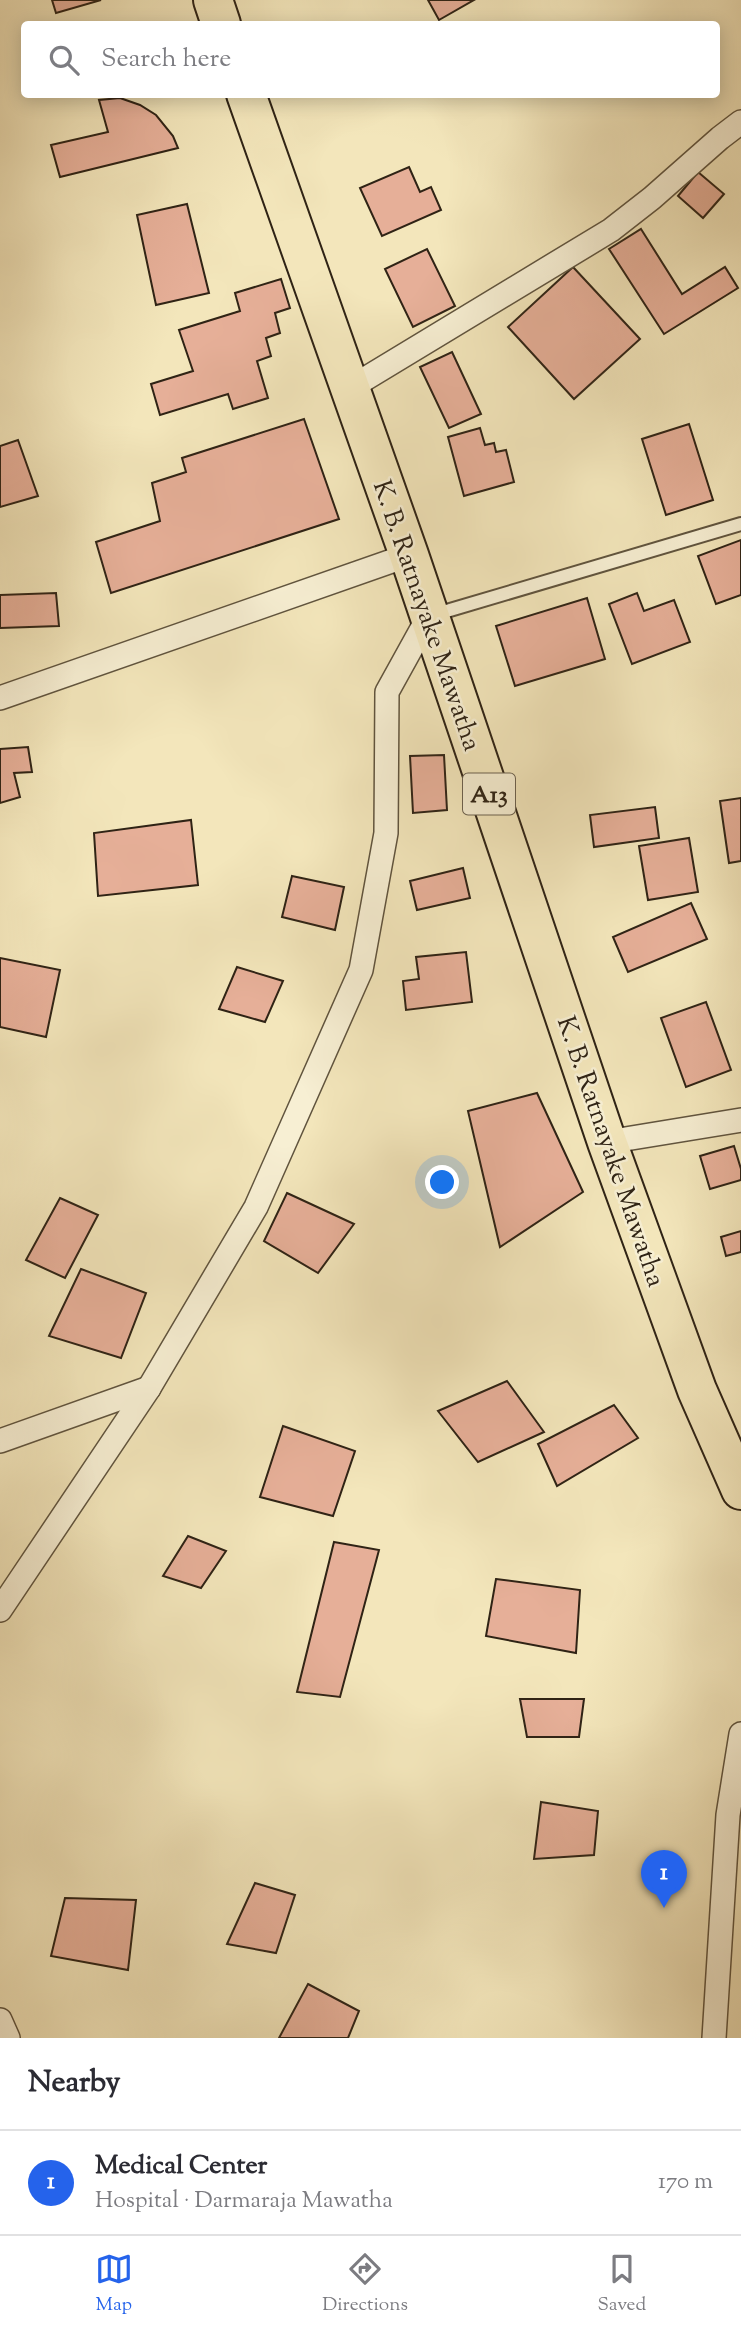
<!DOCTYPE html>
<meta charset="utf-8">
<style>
:root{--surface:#fff;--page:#f2f2f3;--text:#2b2b33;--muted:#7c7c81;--line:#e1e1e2;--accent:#2563eb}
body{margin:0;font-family:"Sorts Mill Goudy",serif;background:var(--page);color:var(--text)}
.you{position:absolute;left:443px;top:1183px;width:24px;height:24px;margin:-18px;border:5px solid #fff;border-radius:50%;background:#1a73e8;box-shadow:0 0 0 10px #1a73e833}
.badge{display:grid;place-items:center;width:46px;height:46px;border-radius:50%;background:var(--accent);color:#fff;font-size:23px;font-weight:700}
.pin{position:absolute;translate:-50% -58px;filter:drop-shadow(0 2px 4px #0008)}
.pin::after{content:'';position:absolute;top:37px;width:24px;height:21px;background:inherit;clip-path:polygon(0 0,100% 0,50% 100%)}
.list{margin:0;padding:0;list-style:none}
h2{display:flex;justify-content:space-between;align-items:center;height:91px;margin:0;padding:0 28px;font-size:30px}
h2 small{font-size:23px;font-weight:400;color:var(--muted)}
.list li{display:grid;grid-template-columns:46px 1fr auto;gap:21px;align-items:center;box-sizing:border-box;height:105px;padding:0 28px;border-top:2px solid var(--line)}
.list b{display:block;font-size:26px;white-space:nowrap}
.list p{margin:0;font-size:23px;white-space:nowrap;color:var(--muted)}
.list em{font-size:23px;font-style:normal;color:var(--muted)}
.icon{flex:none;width:38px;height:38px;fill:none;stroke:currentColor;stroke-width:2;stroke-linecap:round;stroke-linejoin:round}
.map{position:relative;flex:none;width:741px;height:2038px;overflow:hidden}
.search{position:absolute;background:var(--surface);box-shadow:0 4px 18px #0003;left:21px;right:21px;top:21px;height:77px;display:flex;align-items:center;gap:18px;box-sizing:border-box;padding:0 24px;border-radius:7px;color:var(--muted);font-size:26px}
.sheet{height:196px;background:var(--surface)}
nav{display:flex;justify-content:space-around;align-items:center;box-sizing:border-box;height:98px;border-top:2px solid var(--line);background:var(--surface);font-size:19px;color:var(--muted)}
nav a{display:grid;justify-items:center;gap:4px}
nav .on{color:var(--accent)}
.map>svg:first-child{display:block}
.building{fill:#e6af98;stroke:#2f2315;stroke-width:2}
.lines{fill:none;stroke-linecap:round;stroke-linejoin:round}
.service-casing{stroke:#60543e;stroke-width:16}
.minor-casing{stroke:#60543e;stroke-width:26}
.trunk-casing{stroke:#2f2315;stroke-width:42}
.service{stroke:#f7efd3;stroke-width:12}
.minor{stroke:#f7efd3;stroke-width:23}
.trunk{stroke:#f3e6bb;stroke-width:38}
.labels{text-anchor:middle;stroke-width:5;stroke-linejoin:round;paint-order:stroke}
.shield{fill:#f7efd3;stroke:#6b604e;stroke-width:2}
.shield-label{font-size:24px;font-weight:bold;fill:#2f2315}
.street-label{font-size:26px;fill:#2f2315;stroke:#f7efd3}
</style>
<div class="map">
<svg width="741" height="2038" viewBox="0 0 741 2038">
<rect width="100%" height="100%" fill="#f3e6bb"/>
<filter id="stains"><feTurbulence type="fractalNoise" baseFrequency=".00286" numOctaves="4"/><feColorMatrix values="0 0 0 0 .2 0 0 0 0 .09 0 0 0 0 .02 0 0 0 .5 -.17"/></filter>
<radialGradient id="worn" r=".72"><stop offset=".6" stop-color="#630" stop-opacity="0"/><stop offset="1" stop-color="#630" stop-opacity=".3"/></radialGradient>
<g class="building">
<polygon points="52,0 101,0 56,13"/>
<polygon points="428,0 474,0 439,20"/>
<polygon points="120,98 140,105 156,115 173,136 178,148 60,177 51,145 108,132 99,100"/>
<polygon points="409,167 420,192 431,187 441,210 382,236 360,188"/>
<polygon points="698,172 724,194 703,218 678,196"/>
<polygon points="187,204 209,293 156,305 137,215"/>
<polygon points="641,229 682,294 725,267 738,288 664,334 609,249"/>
<polygon points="427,249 455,306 413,327 385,269"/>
<polygon points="573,267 640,339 574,399 508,327"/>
<polygon points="281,279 290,308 275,313 280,333 266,338 271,356 257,361 268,398 233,409 228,394 160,415 151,384 193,371 179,330 240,311 235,293"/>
<polygon points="452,352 481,414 449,428 420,367"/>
<polygon points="304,419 339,519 111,593 96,542 160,521 152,483 186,472 182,458"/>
<polygon points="689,424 713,500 666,515 642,439"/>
<polygon points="480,428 485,445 494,443 496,452 506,450 514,482 464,496 448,437"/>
<polygon points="18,440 38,496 0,507 0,446"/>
<polygon points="741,540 741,595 716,604 698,556"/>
<polygon points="56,593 59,626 0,628 0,595"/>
<polygon points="637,593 644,611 674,600 690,642 632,664 609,604"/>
<polygon points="587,598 605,659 515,686 496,626"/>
<polygon points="28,747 32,772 14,773 20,797 0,803 0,749"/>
<polygon points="444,755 447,810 413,813 410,756"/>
<polygon points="741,798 741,861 729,863 720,801"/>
<polygon points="655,807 659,838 594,847 590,815"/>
<polygon points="191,820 198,885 98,896 94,833"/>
<polygon points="689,838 698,892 648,900 639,846"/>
<polygon points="463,868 470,898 417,910 410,881"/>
<polygon points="292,876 344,887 335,930 282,917"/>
<polygon points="691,903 707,939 628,972 613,937"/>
<polygon points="466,952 472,1002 406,1010 403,981 419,979 416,957"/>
<polygon points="0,958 60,970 46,1037 0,1027"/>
<polygon points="237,967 283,981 265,1022 219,1009"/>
<polygon points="706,1002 731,1070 686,1087 661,1018"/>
<polygon points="537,1093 583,1192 500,1247 468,1111"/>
<polygon points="734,1146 741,1169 741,1180 710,1189 700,1156"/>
<polygon points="287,1193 354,1224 318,1273 264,1241"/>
<polygon points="60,1198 98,1215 65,1278 26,1260"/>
<polygon points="741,1231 741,1252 726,1256 721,1237"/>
<polygon points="81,1269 146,1293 121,1358 49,1336"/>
<polygon points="507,1381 544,1432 478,1462 438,1411"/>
<polygon points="614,1405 638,1438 557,1486 538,1444"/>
<polygon points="283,1426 355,1451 333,1516 260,1497"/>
<polygon points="188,1536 226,1551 201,1588 163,1576"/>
<polygon points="334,1542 379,1550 340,1697 297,1692"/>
<polygon points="496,1579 580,1590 576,1653 486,1636"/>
<polygon points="520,1699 584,1699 579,1737 527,1737"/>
<polygon points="541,1802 598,1811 594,1855 534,1859"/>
<polygon points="255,1883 295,1895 276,1953 227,1944"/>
<polygon points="65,1898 136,1900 128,1970 51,1956"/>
<polygon points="308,1984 359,2011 348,2038 279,2038"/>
</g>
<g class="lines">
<g class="service-casing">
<polyline id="service" points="433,615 741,524"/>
</g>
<g class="minor-casing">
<g id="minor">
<polyline points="350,388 611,230 652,198 720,138 741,122"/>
<polyline points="0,698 409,555"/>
<polyline points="607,1142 741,1120"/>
<polyline points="0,1441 149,1388"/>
<polyline points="0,1610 149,1388 256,1207 361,970 386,833 387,692 429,616"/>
<polyline points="0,2020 8,2038"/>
<polyline points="714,2038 728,1815 741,1734"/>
</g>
</g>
<g class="trunk-casing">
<g id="trunk">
<polyline points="213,0 221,24"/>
<polyline points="246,94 409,555 607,1142 697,1390 741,1490"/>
</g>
</g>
<use href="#service" class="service"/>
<use href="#minor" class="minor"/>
<use href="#trunk" class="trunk"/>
</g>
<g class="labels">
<rect class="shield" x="463" y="773.5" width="52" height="41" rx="5"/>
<g class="shield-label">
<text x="489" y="802">A13</text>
</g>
<g class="street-label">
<text transform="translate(428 615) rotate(71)" y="9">K. B. Ratnayake Mawatha</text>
<text transform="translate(612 1151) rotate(71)" y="9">K. B. Ratnayake Mawatha</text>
</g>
</g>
<rect width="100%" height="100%" filter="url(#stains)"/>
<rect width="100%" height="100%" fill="url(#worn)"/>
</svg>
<div class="you"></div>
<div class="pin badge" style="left:664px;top:1908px">1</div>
<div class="search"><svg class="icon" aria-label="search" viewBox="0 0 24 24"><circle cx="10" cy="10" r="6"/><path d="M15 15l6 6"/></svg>Search here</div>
</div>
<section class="sheet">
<h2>Nearby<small></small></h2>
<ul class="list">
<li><span class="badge">1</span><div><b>Medical Center</b><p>Hospital · Darmaraja Mawatha</p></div><em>170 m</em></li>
</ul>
</section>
<nav>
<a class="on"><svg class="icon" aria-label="map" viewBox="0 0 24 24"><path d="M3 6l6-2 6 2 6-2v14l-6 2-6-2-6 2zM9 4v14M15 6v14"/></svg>Map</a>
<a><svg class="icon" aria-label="directions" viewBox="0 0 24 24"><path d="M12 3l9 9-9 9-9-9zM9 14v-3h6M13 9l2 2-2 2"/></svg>Directions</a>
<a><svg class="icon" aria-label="saved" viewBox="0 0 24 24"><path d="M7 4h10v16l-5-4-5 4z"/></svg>Saved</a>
</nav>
